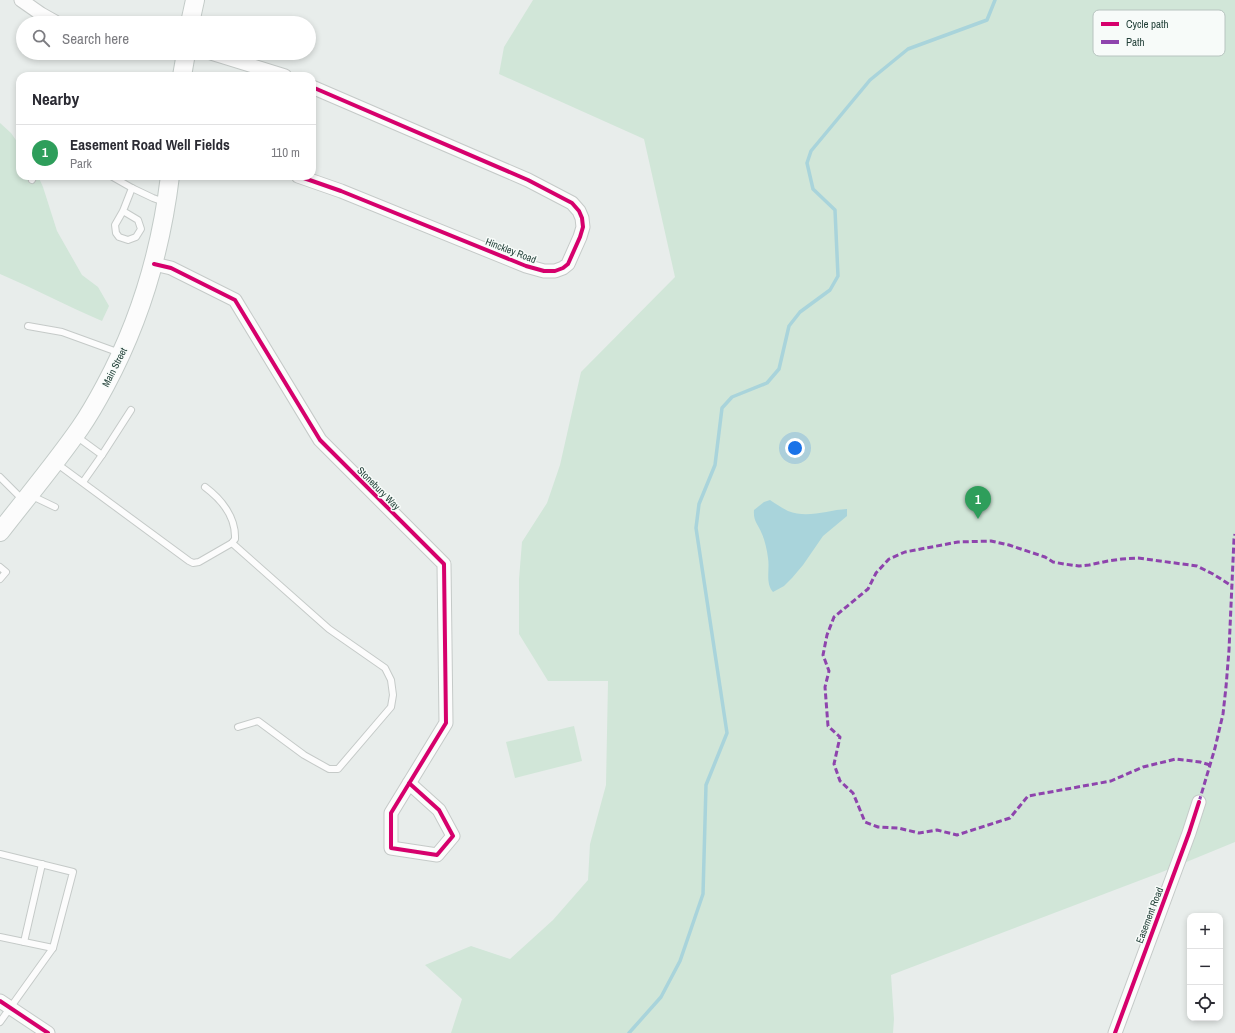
<!DOCTYPE html>
<meta charset="utf-8">
<style>
:root{--surface:#fff;--page:#f2f2f3;--text:#2b2b33;--muted:#7c7c81;--line:#e1e1e2;--accent:#697e78}
body{margin:0;font-family:"Archivo Narrow",sans-serif;background:var(--page);color:var(--text)}
.controls{position:absolute;right:12px;bottom:12px;display:grid;overflow:hidden;border-radius:8px;box-shadow:0 2px 6px #0003}
.controls button{width:36px;height:36px;display:grid;place-items:center;padding:0;border:0;border-bottom:1px solid var(--line);background:var(--surface);color:var(--text);font:20px sans-serif}
.you{position:absolute;left:795px;top:448px;width:14px;height:14px;margin:-10px;border:3px solid #fff;border-radius:50%;background:#1a73e8;box-shadow:0 0 0 6px #1a73e833}
.badge{display:grid;place-items:center;width:26px;height:26px;border-radius:50%;background:var(--accent);color:#fff;font-size:13px;font-weight:700}
.pin{position:absolute;translate:-50% -33px;filter:drop-shadow(0 1px 2px #0008)}
.pin::after{content:'';position:absolute;top:21px;width:14px;height:12px;background:inherit;clip-path:polygon(0 0,100% 0,50% 100%)}
.list{margin:0;padding:0;list-style:none}
h2{display:flex;justify-content:space-between;align-items:center;height:52px;margin:0;padding:0 16px;font-size:17px}
h2 small{font-size:13px;font-weight:400;color:var(--muted)}
.list li{display:grid;grid-template-columns:26px 1fr auto;gap:12px;align-items:center;box-sizing:border-box;height:56px;padding:0 16px;border-top:1px solid var(--line)}
.list b{display:block;font-size:15px;white-space:nowrap}
.list p{margin:0;font-size:13px;white-space:nowrap;color:var(--muted)}
.list em{font-size:13px;font-style:normal;color:var(--muted)}
.icon{flex:none;width:22px;height:22px;fill:none;stroke:currentColor;stroke-width:2;stroke-linecap:round;stroke-linejoin:round}
.map{position:relative;flex:none;width:1235px;height:1033px;overflow:hidden}
.search{position:absolute;background:var(--surface);box-shadow:0 2px 6px #0003;left:16px;top:16px;width:300px;height:44px;display:flex;align-items:center;gap:10px;box-sizing:border-box;padding:0 14px;border-radius:22px;color:var(--muted);font-size:15px}
.panel{position:absolute;background:var(--surface);box-shadow:0 2px 6px #0003;left:16px;top:72px;width:300px;height:108px;border-radius:12px}
.map>svg:first-child{display:block}
.green{fill:#d1e6d8}
.water{fill:#a9d4db}
.lines{fill:none;stroke-linecap:round;stroke-linejoin:round}
.stream{stroke:#a9d4db;stroke-width:3.5}
.service-casing{stroke:#c5cac8;stroke-width:8}
.minor-casing{stroke:#c5cac8;stroke-width:15}
.secondary-casing{stroke:#c3cbc8;stroke-width:20}
.service{stroke:#fcfcfc;stroke-width:6}
.minor{stroke:#fcfcfc;stroke-width:13}
.secondary{stroke:#fcfcfc;stroke-width:18}
.quiet{stroke:#8e44ad;stroke-width:3;stroke-dasharray:6 3;stroke-linecap:butt}
.cycleway-casing{stroke:#f7fbf9;stroke-width:6}
.cycleway{stroke:#d6006c;stroke-width:4}
.labels{text-anchor:middle;stroke-width:3;stroke-linejoin:round;paint-order:stroke}
.street-label{font-size:10px;fill:#24423a;stroke:#f7fbf9}
.key{fill:#f7fbf9;stroke:#b8c4c0;stroke-width:1}
.key-label{font-size:11px;fill:#24423a}
</style>
<div class="map">
<svg width="1235" height="1033" viewBox="0 0 1235 1033">
<rect width="100%" height="100%" fill="#e8edeb"/>
<g class="green">
<polygon points="533,0 1235,0 1235,842 1162,872 891,975 894,1019 893,1033 451,1033 462,999 425,965 471,946 510,959 553,920 588,880 590,844 606,785 608,681 548,681 519,634 519,579 522,542 547,503 560,465 581,372 675,277 644,139 499,74 504,47"/>
<path d="M0 123 11 133 20 146V176H38L43 187 57 231 82 275 98 287 109 306 102 321C67 306 35 289 0 274Z"/>
<polygon points="574,726 582,761 515,778 506,742"/>
</g>
<path class="water" d="M770 500C776 504 782 508 788 511 808 519 827 510 847 509V516L823 536 803 565 792 578 784 586 773 592C765 583 770 569 768 558 767 550 765 541 762 534 758 524 753 521 754 510L764 502Z"/>
<g class="lines">
<polyline class="stream" points="629,1033 661,997 680,961 703,894 706,785 727,733 696,528 699,504 715,465 722,408 732,397 767,383 779,369 789,326 800,312 830,290 838,276 835,210 813,189 807,163 811,151 870,80 908,49 987,20 995,0"/>
<g class="service-casing">
<g id="service">
<polyline points="111,176 132,188 153,198 164,202"/>
<polyline points="32,180 34,176"/>
<polyline points="123,211 138,220 141,229 136,237 128,240 119,237 116,233 115,225 123,211 132,188"/>
<polyline points="28,326 62,332 120,353"/>
<polyline points="76,436 102,455"/>
<path d="M56 463 189 561 193 563 199 562 232 543 235 539C236 517 221 499 205 487"/>
<polyline points="0,477 23,500"/>
<polyline points="83,482 102,455 131,410"/>
<polyline points="30,495 55,507"/>
<polyline points="232,543 329,629 385,668 391,680 393,695 391,707 338,769 329,769 304,755 258,721 238,727"/>
<polyline points="0,567 6,572 0,579"/>
<polyline points="0,854 73,872 53,948 0,1022"/>
<polyline points="0,937 53,948"/>
<polyline points="24,942 42,864"/>
</g>
</g>
<g class="minor-casing">
<g id="minor">
<polyline points="21,0 41,14 57,23"/>
<polyline points="211,53 285,76"/>
<polyline points="298,176 341,191 526,266 544,271 555,271 563,268 568,264 580,237 583,227 582,218 579,211 572,203 528,180 312,87"/>
<polyline points="154,264 171,268 235,300 320,440 444,564 446,723 391,813 391,848 437,855 453,836 439,810 409,783"/>
<polyline points="0,1001 48,1033"/>
<polyline points="1115,1033 1189,833 1199,802"/>
</g>
</g>
<g class="secondary-casing">
<g id="secondary">
<polyline points="190,23 195,0"/>
<polyline points="182,76 186,53"/>
<path d="M0 532C27 497 55 464 80 428 89 415 97 401 105 386 140 321 161 250 170 176"/>
</g>
</g>
<use href="#service" class="service"/>
<use href="#minor" class="minor"/>
<use href="#secondary" class="secondary"/>
<g class="quiet">
<polyline points="1210,765 1200,762 1176,759 1143,767 1111,781 1028,796 1010,818 957,835 937,830 919,833 898,828 878,827 865,822 853,793 840,781 834,764 840,737 828,726 825,687 829,671 823,655 827,635 834,617 868,589 876,573 889,559 905,552 958,542 991,541 1009,545 1045,557 1053,562 1064,564 1079,566 1089,565 1108,561 1122,559 1138,558 1197,566 1213,574 1232,586"/>
<polyline points="1199,802 1215,748 1223,714 1226,687 1229,650 1234,539 1235,534"/>
</g>
<g class="cycleway-casing">
<g id="cycleway">
<polyline points="298,176 341,191 526,266 544,271 555,271 563,268 568,264 580,237 583,227 582,218 579,211 572,203 528,180 312,87"/>
<polyline points="154,264 171,268 235,300 320,440 444,564 446,723 391,813 391,848 437,855 453,836 439,810 409,783"/>
<polyline points="0,1001 48,1033"/>
<polyline points="1115,1033 1189,833 1199,802"/>
</g>
</g>
<use href="#cycleway" class="cycleway"/>
</g>
<g class="labels">
<g class="street-label">
<text transform="translate(511 250) rotate(21)" y="4">Hinckley Road</text>
<text transform="translate(114 367) rotate(-63)" y="4">Main Street</text>
<text transform="translate(379 488) rotate(45)" y="4">Stonebury Way</text>
<text transform="translate(1149 915) rotate(-69)" y="4">Easement Road</text>
</g>
</g>
<rect x="1093" y="10" width="132" height="46" rx="6" class="key"/>
<rect x="1101" y="22" width="18" height="4" fill="#d6006c"/>
<rect x="1101" y="40" width="18" height="4" fill="#8e44ad"/>
<g class="key-label">
<text x="1126" y="28">Cycle path</text>
<text x="1126" y="46">Path</text>
</g>
</svg>
<div class="controls">
<button>+</button>
<button>−</button>
<button><svg class="icon" aria-label="locate" viewBox="0 0 24 24"><circle cx="12" cy="12" r="6"/><path d="M12 2v4M12 18v4M2 12h4M18 12h4"/></svg></button>
</div>
<div class="you"></div>
<div class="pin badge" style="left:978px;top:519px;background:#2e9e5b">1</div>
<div class="search"><svg class="icon" aria-label="search" viewBox="0 0 24 24"><circle cx="10" cy="10" r="6"/><path d="M15 15l6 6"/></svg>Search here</div>
<section class="panel">
<h2>Nearby<small></small></h2>
<ul class="list">
<li><span class="badge" style="background:#2e9e5b">1</span><div><b>Easement Road Well Fields</b><p>Park</p></div><em>110 m</em></li>
</ul>
</section>
</div>
